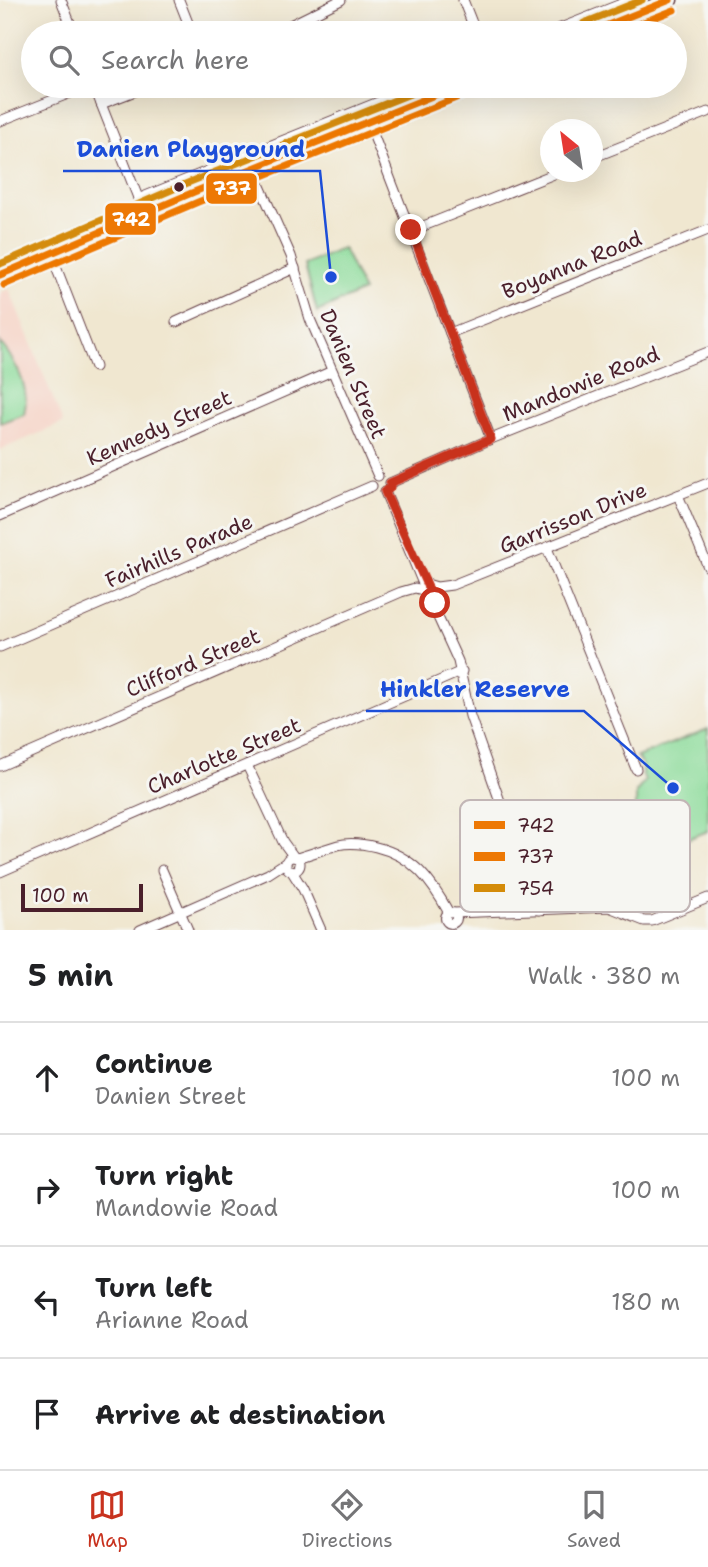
<!DOCTYPE html>
<meta charset="utf-8">
<style>
:root{--surface:#fff;--page:#f6f6f6;--text:#202124;--muted:#757577;--line:#e0e0e0;--accent:#c8321e}
body{margin:0;font-family:"Shantell Sans",sans-serif;background:var(--page);color:var(--text)}
.compass{position:absolute;left:540px;top:119px;width:63px;height:63px;border-radius:50%;background:var(--surface);box-shadow:0 7px 28px #0002;rotate:330deg}
.scale{position:absolute;left:21px;bottom:18px;width:122px;box-sizing:border-box;padding-left:7px;border:4px solid #4a1f2b;border-top:0;font-size:19px;line-height:24px;white-space:nowrap;color:#4a1f2b;-webkit-text-stroke:5px #f6f6f2;paint-order:stroke}
.stop{position:absolute;width:21px;height:21px;margin:-16px;border:5px solid #c8321e;border-radius:50%;background:#fff}
.stop.end{background:#c8321e;border-color:#fff;box-shadow:0 2px 7px #0008}
.list{margin:0;padding:0;list-style:none}
h2{display:flex;justify-content:space-between;align-items:center;height:91px;margin:0;padding:0 28px;font-size:30px}
h2 small{font-size:23px;font-weight:400;color:var(--muted)}
.list li{display:grid;grid-template-columns:46px 1fr auto;gap:21px;align-items:center;box-sizing:border-box;height:112px;padding:0 28px;border-top:2px solid var(--line)}
.list b{display:block;font-size:26px;white-space:nowrap}
.list p{margin:0;font-size:23px;white-space:nowrap;color:var(--muted)}
.list em{font-size:23px;font-style:normal;color:var(--muted)}
.icon{flex:none;width:38px;height:38px;fill:none;stroke:currentColor;stroke-width:2;stroke-linecap:round;stroke-linejoin:round}
.map{position:relative;flex:none;width:708px;height:930px;overflow:hidden}
.search{position:absolute;background:var(--surface);box-shadow:0 7px 28px #0002;left:21px;right:21px;top:21px;height:77px;display:flex;align-items:center;gap:18px;box-sizing:border-box;padding:0 24px;border-radius:38px;color:var(--muted);font-size:26px}
.sheet{height:539px;background:var(--surface)}
nav{display:flex;justify-content:space-around;align-items:center;box-sizing:border-box;height:98px;border-top:2px solid var(--line);background:var(--surface);font-size:19px;color:var(--muted)}
nav a{display:grid;justify-items:center;gap:4px}
nav .on{color:var(--accent)}
.map>svg:first-child{display:block}
.built{fill:#f6d2c5}
.green{fill:#8bdb9a;stroke:#6a7d62;stroke-width:2}
.lines{fill:none;stroke-linecap:round;stroke-linejoin:round}
.minor-casing{stroke:#633d44;stroke-width:11}
.primary-casing{stroke:#633d44;stroke-width:17}
.minor{stroke:#fff;stroke-width:9}
.primary{stroke:#fff;stroke-width:14}
.bus-1-casing{stroke:#f6f6f2;stroke-width:12}
.bus-2-casing{stroke:#f6f6f2;stroke-width:12}
.bus-3-casing{stroke:#f6f6f2;stroke-width:12}
.bus-1{stroke:#ed7804;stroke-width:7}
.bus-2{stroke:#ed7804;stroke-width:7}
.bus-3{stroke:#d48b09;stroke-width:7}
.route{stroke:#c8321e;stroke-width:9}
.bus-dot{fill:#4a1f2b;stroke:#f6f6f2;stroke-width:2.5}
.labels{text-anchor:middle;stroke-width:6;stroke-linejoin:round;paint-order:stroke}
.street-label{font-size:21px;fill:#4a1f2b;stroke:#f6f6f2}
.key{fill:#f6f6f2;stroke:#c2b6b6;stroke-width:2}
.key-label{font-size:19px;fill:#4a1f2b}
.leader{fill:none;stroke:#1d4ed8;stroke-width:2.5}
.callout-dot{fill:#1d4ed8;stroke:#f6f6f2;stroke-width:2.5}
.callout-label{font-size:23px;text-anchor:middle;font-weight:bold;fill:#1d4ed8;stroke:#f6f6f2;stroke-width:6;stroke-linejoin:round;paint-order:stroke}
.line-badge{stroke:#f6f6f2;stroke-width:2.5}
.badge-label{font-size:19px;text-anchor:middle;font-weight:bold;fill:#fff}
</style>
<div class="map">
<svg width="708" height="930" viewBox="0 0 708 930">
<rect width="100%" height="100%" fill="#f6f6f2"/>
<filter id="ink" filterUnits="userSpaceOnUse"><feTurbulence type="fractalNoise" baseFrequency=".0143" numOctaves="2"/><feDisplacementMap in="SourceGraphic" scale="14" xChannelSelector="R" yChannelSelector="G"/><feConvolveMatrix kernelMatrix="1 2 1 2 8 2 1 2 1" color-interpolation-filters="sRGB"/></filter>
<filter id="wash" filterUnits="userSpaceOnUse"><feTurbulence type="fractalNoise" baseFrequency=".00686" numOctaves="4" result="noise"/><feDisplacementMap in="SourceGraphic" scale="28" xChannelSelector="R" yChannelSelector="G"/><feGaussianBlur stdDeviation="1.57" result="paint"/><feColorMatrix in="noise" values="0 0 0 0 0 0 0 0 0 0 0 0 0 0 0 0 0 1.4 0 .05"/><feComposite in="paint" operator="in"/></filter>
<g filter="url(#wash)">
<rect width="100%" height="100%" fill="#f0e7d0"/>
<polygon class="built" points="9,289 63,423 0,450 0,293"/>
<g class="green">
<polygon points="343,248 363,291 317,312 305,265"/>
<path d="M0 342C16 362 31 388 24 414L0 423Z"/>
<path d="M708 729V831L664 848C659 836 650 829 636 831V792L645 781 642 773V764L637 757Z"/>
</g>
</g>
<g filter="url(#ink)">
<g class="lines">
<g class="minor-casing">
<g id="minor">
<polyline points="61,0 74,33"/>
<polyline points="179,0 192,33"/>
<polyline points="463,0 476,33"/>
<polyline points="274,33 341,0"/>
<polyline points="548,33 631,0"/>
<polyline points="94,86 144,213"/>
<polyline points="101,104 148,86"/>
<polyline points="0,121 88,86"/>
<polyline points="368,121 491,439"/>
<polyline points="592,158 708,112"/>
<polyline points="252,168 291,256 310,319 378,476"/>
<polyline points="138,199 418,86"/>
<polyline points="411,231 559,172"/>
<polyline points="51,254 95,367"/>
<polyline points="176,322 295,268"/>
<polyline points="450,333 708,230"/>
<polyline points="390,483 491,439 708,352"/>
<polyline points="385,492 426,591 458,661 470,716 528,881 539,902 539,910"/>
<polyline points="678,495 708,567"/>
<polyline points="0,516 332,371"/>
<polyline points="547,548 636,769"/>
<polyline points="427,584 437,587 452,585 708,483"/>
<polyline points="0,647 372,486"/>
<polyline points="247,765 283,842 294,857"/>
<polyline points="0,766 401,592 415,588 426,591"/>
<polyline points="651,842 678,910"/>
<circle cx="293" cy="864" r="7"/>
<path d="M297 858C311 854 324 849 338 845 350 842 364 844 376 847 413 856 431 880 449 913"/>
<polyline points="162,870 188,930"/>
<polyline points="291,870 303,889 321,930"/>
<polyline points="0,872 462,671"/>
<circle cx="451" cy="918" r="5.5"/>
<polyline points="454,913 609,907 644,921 652,921 708,898"/>
<polyline points="140,930 268,874 285,863"/>
</g>
</g>
<g class="primary-casing">
<g id="primary">
<polyline points="588,33 670,0"/>
<polyline points="0,275 194,192 457,86"/>
</g>
</g>
<use href="#minor" class="minor"/>
<use href="#primary" class="primary"/>
<g class="bus-1-casing">
<g id="bus-1">
<polyline points="588,33 670,0"/>
<polyline points="0,275 194,192 457,86"/>
</g>
</g>
<g class="bus-2-casing">
<g id="bus-2">
<polyline points="616,33 674,10"/>
<polyline points="4,285 198,202 461,96"/>
</g>
</g>
<g class="bus-3-casing">
<g id="bus-3">
<polyline points="584,23 642,0"/>
<polyline points="0,264 190,182 430,86"/>
</g>
</g>
<use href="#bus-1" class="bus-1"/>
<use href="#bus-2" class="bus-2"/>
<use href="#bus-3" class="bus-3"/>
</g>
</g>
<g class="lines" filter="url(#ink)">
<polyline class="route" points="411,230 491,439 390,483 390,488 385,492 435,603"/>
</g>
<circle class="bus-dot" cx="179" cy="187" r="6"/>
<g class="labels">
<g class="street-label">
<text transform="translate(572 265) rotate(-22)" y="7">Boyanna Road</text>
<text transform="translate(353 374) rotate(67)" y="7">Danien Street</text>
<text transform="translate(581 384) rotate(-22)" y="7">Mandowie Road</text>
<text transform="translate(159 428) rotate(-24)" y="7">Kennedy Street</text>
<text transform="translate(573 518) rotate(-22)" y="7">Garrisson Drive</text>
<text transform="translate(179 551) rotate(-23)" y="7">Fairhills Parade</text>
<text transform="translate(193 663) rotate(-23)" y="7">Clifford Street</text>
<text transform="translate(224 756) rotate(-23)" y="7">Charlotte Street</text>
</g>
</g>
<rect x="460" y="800" width="230" height="112" rx="10" class="key"/>
<rect x="474" y="821" width="31" height="8" fill="#ed7804"/>
<rect x="474" y="852" width="31" height="9" fill="#ed7804"/>
<rect x="474" y="884" width="31" height="8" fill="#d48b09"/>
<g class="key-label">
<text x="517" y="832">742</text>
<text x="517" y="863">737</text>
<text x="517" y="895">754</text>
</g>
<path class="leader" d="M331 277L320 171H63M673 788L584 711H366"/>
<g class="callout-dot">
<circle cx="331" cy="277" r="7"/>
<circle cx="673" cy="788" r="7"/>
</g>
<g class="callout-label">
<text x="191" y="157">Danien Playground</text>
<text x="475" y="697">Hinkler Reserve</text>
</g>
<g class="line-badge">
<rect x="205" y="172" width="53" height="33" rx="7" fill="#ed7804"/>
<rect x="104" y="202" width="53" height="34" rx="7" fill="#ed7804"/>
</g>
<g class="badge-label">
<text x="232" y="195">737</text>
<text x="131" y="226">742</text>
</g>
</svg>
<svg class="compass" viewBox="-18 -18 36 36"><path d="M0-13l5 13h-10z" fill="#e53935"/><path d="M0 13l5-13h-10z" fill="#757577"/></svg>
<div class="scale">100 m</div>
<div class="stop" style="left:435px;top:603px"></div>
<div class="stop end" style="left:411px;top:230px"></div>
<div class="search"><svg class="icon" aria-label="search" viewBox="0 0 24 24"><circle cx="10" cy="10" r="6"/><path d="M15 15l6 6"/></svg>Search here</div>
</div>
<section class="sheet">
<h2>5 min<small>Walk · 380 m</small></h2>
<ul class="list">
<li><svg class="icon" aria-label="ahead" viewBox="0 0 24 24"><path d="M12 20V5M6 11l6-6 6 6"/></svg><div><b>Continue</b><p>Danien Street</p></div><em>100 m</em></li>
<li><svg class="icon" aria-label="right" viewBox="0 0 24 24"><path d="M7 20v-9h11M14 6l5 5-5 5"/></svg><div><b>Turn right</b><p>Mandowie Road</p></div><em>100 m</em></li>
<li><svg class="icon" aria-label="left" viewBox="0 0 24 24"><path d="M17 20v-9H6M10 6l-5 5 5 5"/></svg><div><b>Turn left</b><p>Arianne Road</p></div><em>180 m</em></li>
<li><svg class="icon" aria-label="arrive" viewBox="0 0 24 24"><path d="M6 21V4h12l-3 4 3 4H6"/></svg><div><b>Arrive at destination</b></div></li>
</ul>
</section>
<nav>
<a class="on"><svg class="icon" aria-label="map" viewBox="0 0 24 24"><path d="M3 6l6-2 6 2 6-2v14l-6 2-6-2-6 2zM9 4v14M15 6v14"/></svg>Map</a>
<a><svg class="icon" aria-label="directions" viewBox="0 0 24 24"><path d="M12 3l9 9-9 9-9-9zM9 14v-3h6M13 9l2 2-2 2"/></svg>Directions</a>
<a><svg class="icon" aria-label="saved" viewBox="0 0 24 24"><path d="M7 4h10v16l-5-4-5 4z"/></svg>Saved</a>
</nav>
